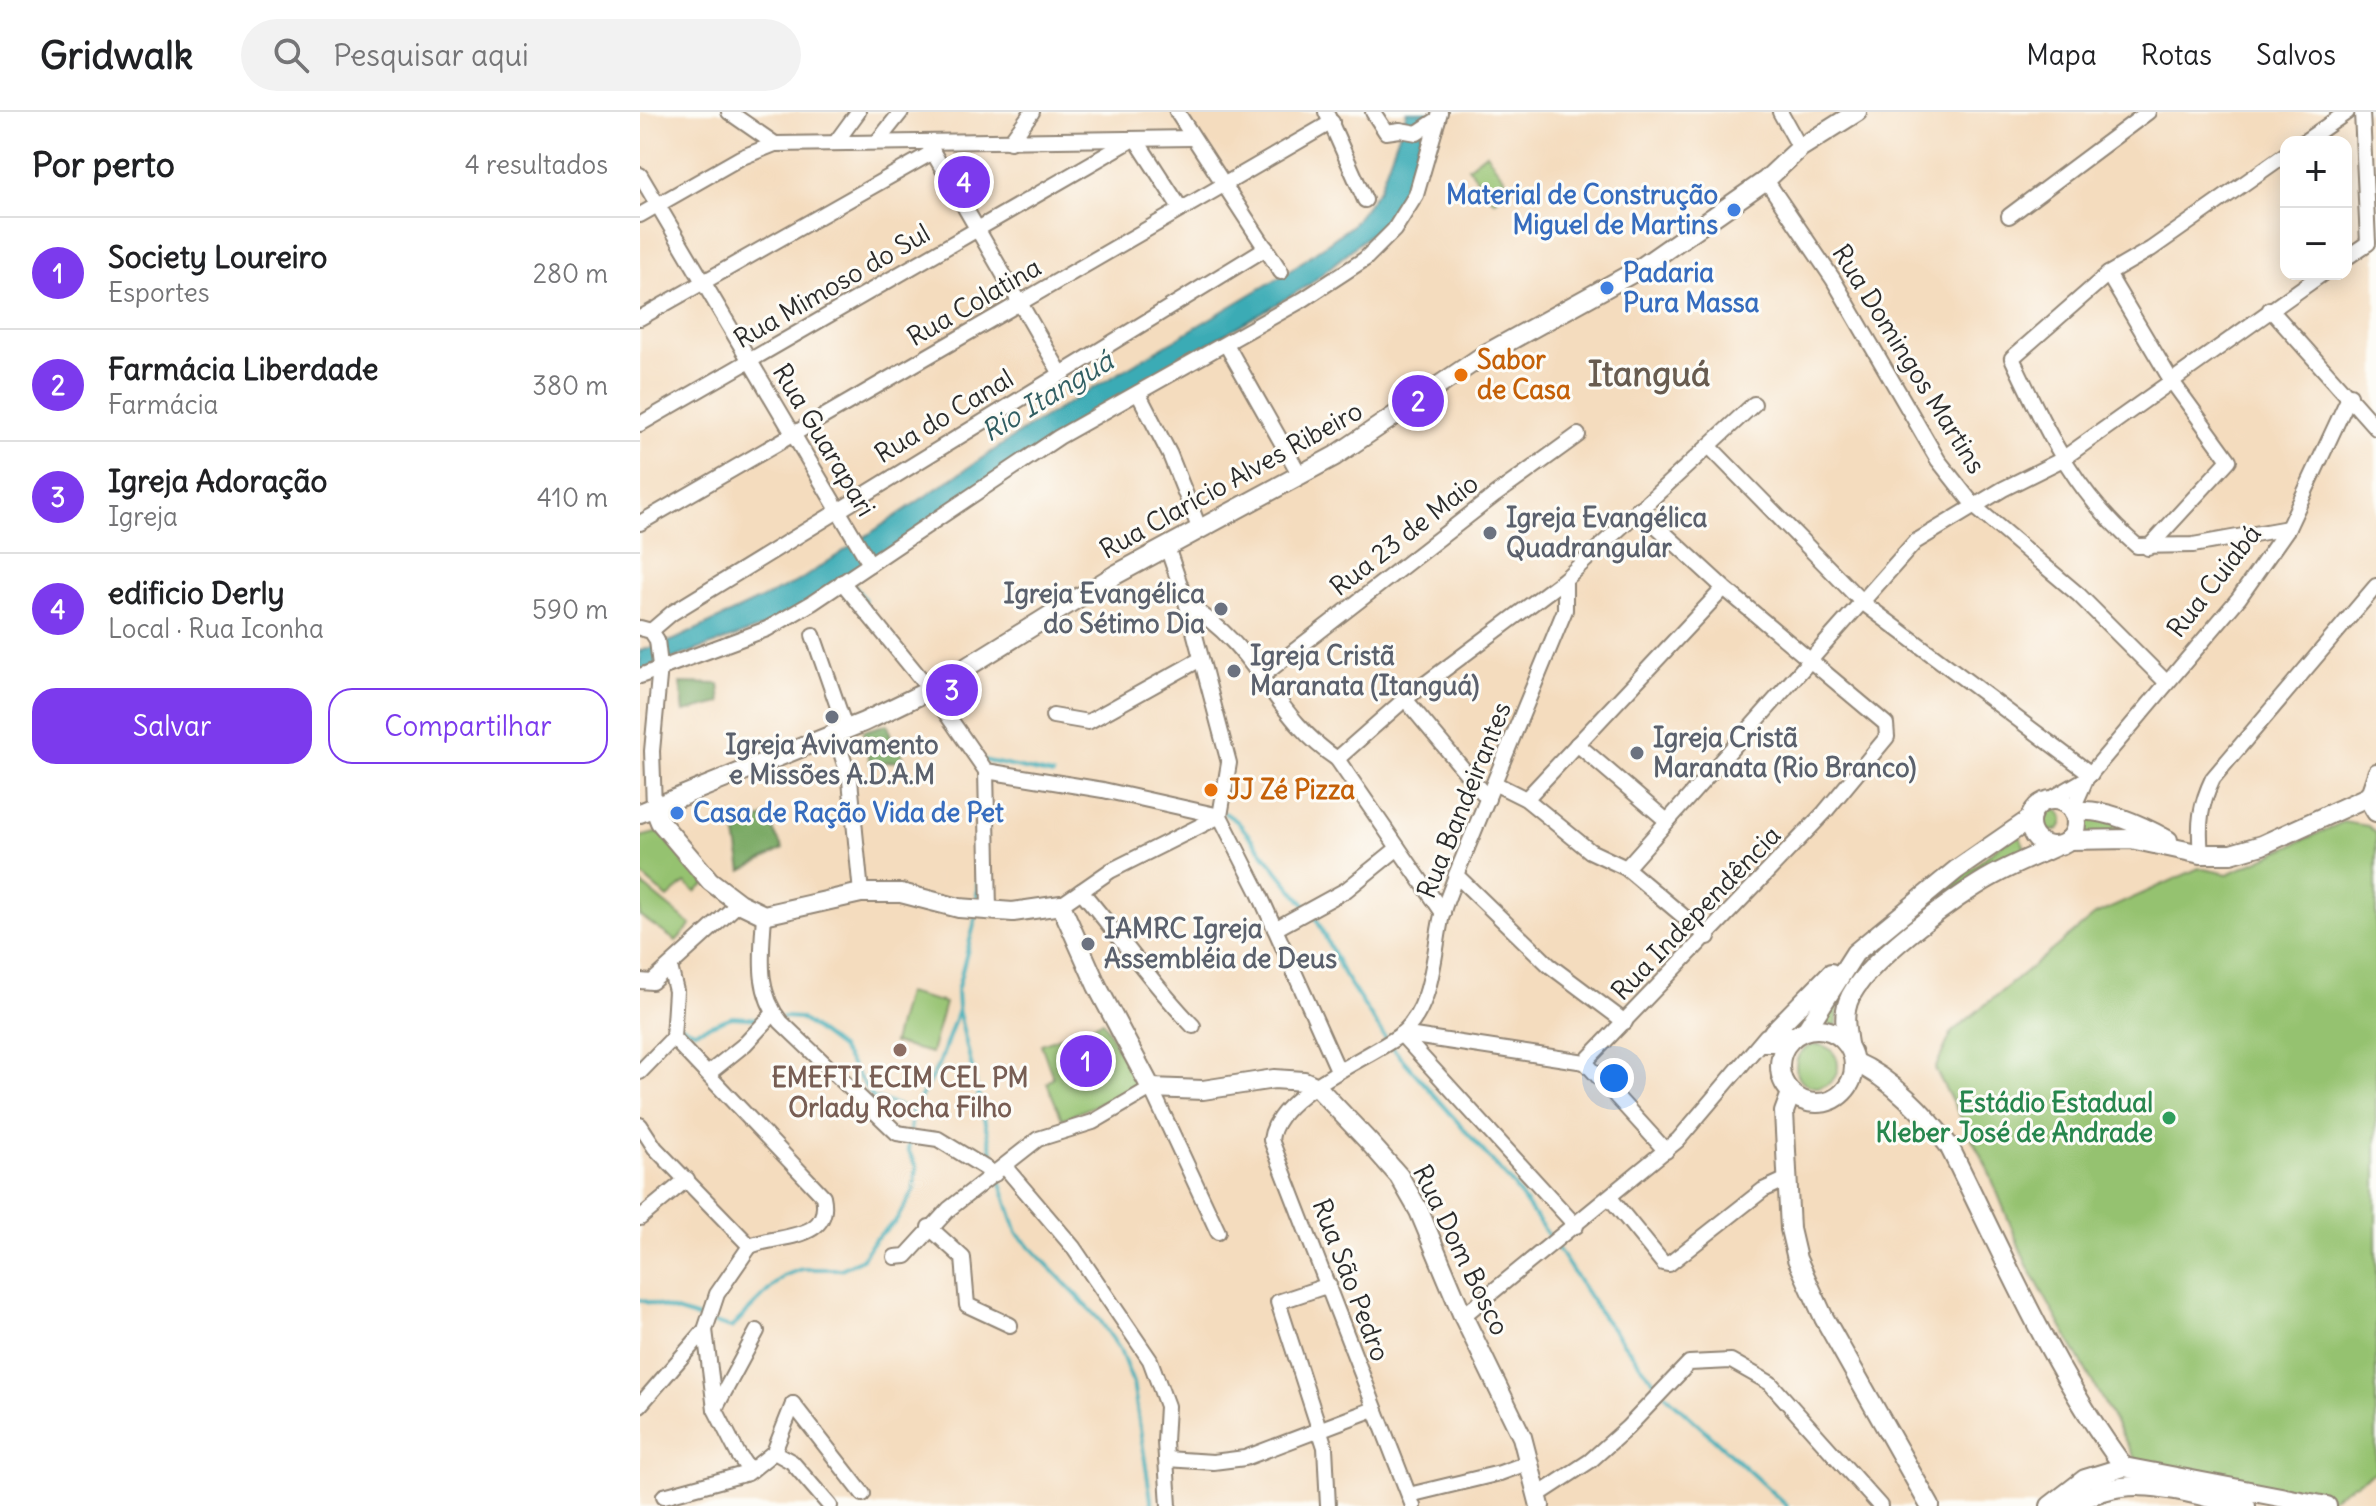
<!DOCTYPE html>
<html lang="pt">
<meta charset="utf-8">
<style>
:root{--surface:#fff;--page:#f2f2f2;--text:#202124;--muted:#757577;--line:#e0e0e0;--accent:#7c3aed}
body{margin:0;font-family:Delius,sans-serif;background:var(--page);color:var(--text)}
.controls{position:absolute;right:24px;top:24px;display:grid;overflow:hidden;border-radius:16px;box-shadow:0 4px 20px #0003}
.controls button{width:72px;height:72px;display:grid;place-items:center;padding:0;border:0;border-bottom:2px solid var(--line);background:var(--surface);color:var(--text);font:40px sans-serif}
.you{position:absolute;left:974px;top:966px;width:28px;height:28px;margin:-20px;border:6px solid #fff;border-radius:50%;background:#1a73e8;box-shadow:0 0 0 12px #1a73e833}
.badge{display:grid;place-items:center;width:52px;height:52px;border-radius:50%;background:var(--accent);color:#fff;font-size:26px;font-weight:700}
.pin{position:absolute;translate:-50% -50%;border:4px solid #fff;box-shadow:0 2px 8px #0006}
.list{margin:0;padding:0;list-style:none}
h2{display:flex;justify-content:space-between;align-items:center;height:104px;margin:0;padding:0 32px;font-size:34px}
h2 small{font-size:26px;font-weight:400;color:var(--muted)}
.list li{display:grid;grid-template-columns:52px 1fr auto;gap:24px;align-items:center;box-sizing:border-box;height:112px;padding:0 32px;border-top:2px solid var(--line)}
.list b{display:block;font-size:30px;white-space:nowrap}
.list p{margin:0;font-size:26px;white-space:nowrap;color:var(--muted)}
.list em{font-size:26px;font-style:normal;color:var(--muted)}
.actions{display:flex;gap:16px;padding:24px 32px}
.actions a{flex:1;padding:18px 0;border:2px solid var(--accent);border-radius:24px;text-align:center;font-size:28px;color:var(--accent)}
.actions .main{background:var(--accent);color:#fff}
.icon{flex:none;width:44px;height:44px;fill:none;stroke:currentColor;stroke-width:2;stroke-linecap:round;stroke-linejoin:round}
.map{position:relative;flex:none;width:1736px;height:1394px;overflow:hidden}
header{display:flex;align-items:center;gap:48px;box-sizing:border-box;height:112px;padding:0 40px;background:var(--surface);border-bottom:2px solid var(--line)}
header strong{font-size:38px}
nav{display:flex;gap:44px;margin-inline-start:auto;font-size:28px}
.search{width:560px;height:72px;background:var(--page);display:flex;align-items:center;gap:20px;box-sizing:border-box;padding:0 28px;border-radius:44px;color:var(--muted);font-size:30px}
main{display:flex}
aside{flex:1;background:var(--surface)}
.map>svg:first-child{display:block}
.green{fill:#95c270;stroke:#60764e;stroke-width:2}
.forest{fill:#78a862;stroke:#526a46;stroke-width:2}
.water{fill:#3aabb5;stroke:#326b70;stroke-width:2}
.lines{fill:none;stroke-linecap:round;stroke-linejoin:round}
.stream{stroke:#3aabb5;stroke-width:4}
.street-casing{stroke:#908474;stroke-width:18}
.secondary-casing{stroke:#908474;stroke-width:22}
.street{stroke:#fff;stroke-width:14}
.secondary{stroke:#fff;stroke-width:18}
.shop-dot{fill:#3f7fe0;stroke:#fdfcf7;stroke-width:3}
.food-dot{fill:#e8710a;stroke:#fdfcf7;stroke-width:3}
.worship-dot{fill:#6b7280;stroke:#fdfcf7;stroke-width:3}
.education-dot{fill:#8d6e63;stroke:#fdfcf7;stroke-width:3}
.leisure-dot{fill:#2e9e5b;stroke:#fdfcf7;stroke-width:3}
.labels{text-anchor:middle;stroke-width:6;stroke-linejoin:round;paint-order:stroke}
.shop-label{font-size:26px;font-weight:bold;fill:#366cbe;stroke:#fdfcf7;text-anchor:start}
.street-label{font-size:26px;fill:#2b2b2b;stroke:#fdfcf7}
.food-label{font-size:26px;font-weight:bold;fill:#c56008;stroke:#fdfcf7;text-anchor:start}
.worship-label{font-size:26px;font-weight:bold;fill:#5b616d;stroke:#fdfcf7;text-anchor:start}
.education-label{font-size:26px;font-weight:bold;fill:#785e54;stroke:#fdfcf7}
.leisure-label{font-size:26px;font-weight:bold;fill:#27864d;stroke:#fdfcf7;text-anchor:end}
.water-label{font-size:28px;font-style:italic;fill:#315e62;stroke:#fdfcf7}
.district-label{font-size:34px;font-weight:bold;fill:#685c50;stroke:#fdfcf7}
</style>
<header>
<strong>Gridwalk</strong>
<div class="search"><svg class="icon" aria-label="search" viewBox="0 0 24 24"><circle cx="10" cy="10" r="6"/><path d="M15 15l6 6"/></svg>Pesquisar aqui</div>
<nav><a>Mapa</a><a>Rotas</a><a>Salvos</a></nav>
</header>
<main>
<aside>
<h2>Por perto<small>4 resultados</small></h2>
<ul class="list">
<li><span class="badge">1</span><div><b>Society Loureiro</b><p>Esportes</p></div><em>280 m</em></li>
<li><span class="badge">2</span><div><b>Farmácia Liberdade</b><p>Farmácia</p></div><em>380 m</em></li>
<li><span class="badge">3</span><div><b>Igreja Adoração</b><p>Igreja</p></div><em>410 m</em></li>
<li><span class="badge">4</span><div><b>edificio Derly</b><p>Local · Rua Iconha</p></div><em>590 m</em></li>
</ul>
<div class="actions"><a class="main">Salvar</a><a>Compartilhar</a></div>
</aside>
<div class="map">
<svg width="1736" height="1394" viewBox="0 0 1736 1394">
<rect width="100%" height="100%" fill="#fdfcf7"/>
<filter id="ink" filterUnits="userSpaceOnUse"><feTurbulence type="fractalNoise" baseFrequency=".0125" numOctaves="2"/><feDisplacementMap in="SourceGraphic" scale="16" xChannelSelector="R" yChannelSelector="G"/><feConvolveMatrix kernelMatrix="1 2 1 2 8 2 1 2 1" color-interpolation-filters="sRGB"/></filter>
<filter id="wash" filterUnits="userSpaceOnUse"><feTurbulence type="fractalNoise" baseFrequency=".006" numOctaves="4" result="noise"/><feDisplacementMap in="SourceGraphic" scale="32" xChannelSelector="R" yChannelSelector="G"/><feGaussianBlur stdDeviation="1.8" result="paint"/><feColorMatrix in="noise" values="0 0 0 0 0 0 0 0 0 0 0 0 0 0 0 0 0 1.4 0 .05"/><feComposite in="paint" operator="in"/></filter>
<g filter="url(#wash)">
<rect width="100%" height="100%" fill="#f4dcbe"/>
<g class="green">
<polygon points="846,41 872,76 854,89 828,55"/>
<circle cx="1412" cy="708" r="11"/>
<polygon points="1438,701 1512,722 1436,722"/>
<polygon points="1703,710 1728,714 1736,721 1736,1359 1689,1387 1496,1348 1386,1151 1347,1055 1295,957 1312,920 1455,803 1559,756 1588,762"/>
<path d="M1378 719 1387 741C1329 765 1224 823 1201 884 1197 893 1198 904 1197 914L1179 910 1202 862Z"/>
<polygon points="19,720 66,772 55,780 45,771 28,786 0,762 0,725"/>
<polygon points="0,771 51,813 36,829 0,804"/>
<polygon points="266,881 305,891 291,941 253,931"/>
<polygon points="463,909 498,976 422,1007 407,971 413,965 401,932"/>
<circle cx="1177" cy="954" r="21"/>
</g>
<g class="forest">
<polygon points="40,571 79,572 81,591 44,600"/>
<polygon points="248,612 252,630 260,631 263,649 230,651 223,619"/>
<polygon points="126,704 143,737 102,759 95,717"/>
</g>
<polygon class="water" points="767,0 788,0 768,68 749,106 669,173 518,261 137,510 0,558 0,539 34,528 159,469 390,314 648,160 711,114 739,77"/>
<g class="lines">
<g class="stream">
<polyline points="211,469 225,488"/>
<polyline points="343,648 413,663"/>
<polyline points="585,701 598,710 677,808 704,863 746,927"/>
<polyline points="337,793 340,689"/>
<polyline points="337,801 317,879 318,897 356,1057"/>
<polyline points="143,905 160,906 200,936 233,986 273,998"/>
<polyline points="37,912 55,919 92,905 123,907"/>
<polyline points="751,934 873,1073 911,1127"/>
<polyline points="0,947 30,916"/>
<polyline points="270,1019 272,1001 300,950 318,898"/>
<polyline points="359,1065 377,1121 460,1208 480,1238 493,1271 512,1394"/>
<polyline points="916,1134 961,1203 1019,1276"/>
<polyline points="0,1188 91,1216 143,1164 162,1157 201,1157 222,1147 235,1127 255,1110 273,1080 277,1056 268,1038 269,1028"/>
<polyline points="1025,1282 1147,1394"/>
</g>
</g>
</g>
<g filter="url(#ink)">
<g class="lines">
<g class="street-casing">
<g id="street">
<polyline points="89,0 135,32 553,26"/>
<polyline points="537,0 641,160"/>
<polyline points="686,0 725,88"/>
<polyline points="733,0 746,20 760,18 777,21 798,7"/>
<polyline points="1140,0 1160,36"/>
<polyline points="1722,0 1728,131"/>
<polyline points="497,29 541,97"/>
<polyline points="196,30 218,0"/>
<polyline points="237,30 261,0"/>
<polyline points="370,30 392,0"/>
<polyline points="1664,30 1707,0"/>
<polyline points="290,35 421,262"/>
<path d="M1646 42 1511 137 1468 162 1372 246C1407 319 1433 379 1497 434L1553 433 1648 416"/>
<polyline points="0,63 230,452"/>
<polyline points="1126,68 1193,167 1298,348 1335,395 1439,483 1525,569"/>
<polyline points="0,103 100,46 135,32"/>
<polyline points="1369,104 1508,0"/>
<polyline points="1706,146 1728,131"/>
<polyline points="1468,162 1531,268 1589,348 1508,436"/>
<polyline points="1630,197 1736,316"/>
<polyline points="0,206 293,40"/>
<polyline points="586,232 660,363"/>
<polyline points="498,281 530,343 560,418"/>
<polyline points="0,312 490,29"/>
<polyline points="1069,334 1222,490 1451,662"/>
<polyline points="0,411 692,10"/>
<polyline points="527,435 547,493 589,651 580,704 618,779 698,958"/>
<polyline points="202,470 290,578 346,659 349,798"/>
<path d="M547 493C618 533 632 604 697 647L803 801"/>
<polyline points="0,516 11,519 17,528 20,554 12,639 14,695"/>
<polyline points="11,519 32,501 626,136"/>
<polyline points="173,523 206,618"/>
<polyline points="0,564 127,517 172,491 419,325 664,187 725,147 754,118 776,83 800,0"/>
<polyline points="622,564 855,383 938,323"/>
<polyline points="765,587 848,687"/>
<polyline points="413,604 448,610 559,548"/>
<polyline points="195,622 210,668 221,781"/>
<polyline points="937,632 1027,709"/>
<polyline points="697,647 765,587 925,467 1114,292"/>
<polyline points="346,659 463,678 580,704"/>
<polyline points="1736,659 1727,685 1736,682"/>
<polyline points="856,672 886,687 950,739 986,756 1068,825"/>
<polyline points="886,687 1084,476"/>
<polyline points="1409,688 1442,669"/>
<polyline points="1432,699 1446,667 1599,486 1648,416 1710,283"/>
<path d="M1561 742C1558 712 1560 693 1573 666L1736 474"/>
<polyline points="986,756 1275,430 1363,377 1421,348 1682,162"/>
<polyline points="816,763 909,853 985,910"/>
<path d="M441 779C480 824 512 872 553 914"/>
<polyline points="421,793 470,759 580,704"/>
<path d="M124 803C122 840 115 879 141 910L257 1021 298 1027 355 1062"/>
<polyline points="635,817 706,778 758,736"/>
<polyline points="30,855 36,879 33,926"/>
<polyline points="0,869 12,870 99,791"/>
<polyline points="761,922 936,1114"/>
<polyline points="761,922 945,950"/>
<path d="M33 926 183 1084C193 1130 137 1122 110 1134"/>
<polyline points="1121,932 1146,932"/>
<polyline points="945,950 1184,701 1247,625 1246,612 1084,476 998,397"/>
<polyline points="945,950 1026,1039"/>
<polyline points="0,960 33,926"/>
<polyline points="69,961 105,932 134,901"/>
<polyline points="0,1013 15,1036 110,1134"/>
<polyline points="365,1055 433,1135 510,1248 527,1294 525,1330 529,1394"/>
<polyline points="971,1087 1023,1151 1029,1152 1123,1078 1147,1067"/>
<polyline points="0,1106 47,1067"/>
<polyline points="289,1115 323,1146 327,1193 370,1213"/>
<polyline points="255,1145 266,1144 309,1097 398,1027 453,1010 511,976 578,1120"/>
<polyline points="823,1204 1038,1028 1126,924 1141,920 1156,923"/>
<polyline points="65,1218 75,1297 98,1342 106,1354 113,1356"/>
<polyline points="153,1292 223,1382"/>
<polyline points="0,1293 65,1218 77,1182 110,1134"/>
<polyline points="75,1297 117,1219"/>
<polyline points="134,1340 152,1350 190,1394"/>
<polyline points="526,1347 573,1350 605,1346 734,1297"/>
<polyline points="769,1383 860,1361 890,1350"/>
<polyline points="898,1383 950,1349 987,1316 1049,1251 1091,1249 1130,1271 1240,1394"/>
<polyline points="24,1384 108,1361 134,1340 153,1292"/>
<polyline points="688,1394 685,1335 638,1190 689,1173"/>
<path d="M773 1394 631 1028C636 982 725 949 760 923 794 896 793 841 802 803 805 790 812 776 816 763L925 498V467"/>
</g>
</g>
<g class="secondary-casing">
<g id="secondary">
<circle cx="1413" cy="711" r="23"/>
<polyline points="14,695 20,710 70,769 99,791 124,803 221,781 261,781 319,796 373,800 421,793 457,874 511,976 563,978 634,967 664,969 677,975 729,1030 759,1064 779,1099 823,1204 882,1325 900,1394"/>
<path d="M1433 700C1462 694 1503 714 1528 728"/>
<polyline points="0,701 224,610 290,578 475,463 695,344 844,243 996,159 1126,68 1160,36 1217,0"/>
<polyline points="1428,728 1491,727 1561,742 1591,742 1622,733 1727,685 1736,700"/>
<circle cx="1177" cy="954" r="37"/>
<polyline points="1166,918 1215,841 1316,758 1390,707"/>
<polyline points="1133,920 1191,861"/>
<path d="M1208 932C1206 918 1203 904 1208 890 1221 852 1317 783 1354 763 1374 752 1395 744 1416 734"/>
<path d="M1214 950C1251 966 1286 1003 1309 1034 1363 1142 1412 1258 1484 1355"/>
<polyline points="1151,981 1144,1000 1150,1117 1157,1147 1184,1206 1290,1394"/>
<polyline points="1410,1394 1445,1367 1484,1355 1687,1394"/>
<path d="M1432 1394C1489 1356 1544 1382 1606 1394"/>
</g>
</g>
<use href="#street" class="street"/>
<use href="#secondary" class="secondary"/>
</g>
</g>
<g class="shop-dot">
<circle cx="1094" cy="98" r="8"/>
<circle cx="967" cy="176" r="8"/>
<circle cx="37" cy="701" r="8"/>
</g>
<g class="food-dot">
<circle cx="821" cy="263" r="8"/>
<circle cx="571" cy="678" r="8"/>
</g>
<g class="worship-dot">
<circle cx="850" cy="421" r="8"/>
<circle cx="581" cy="497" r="8"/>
<circle cx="594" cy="559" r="8"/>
<circle cx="192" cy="605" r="8"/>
<circle cx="997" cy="641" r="8"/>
<circle cx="448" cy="832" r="8"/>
</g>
<circle class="education-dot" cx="260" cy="938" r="8"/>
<circle class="leisure-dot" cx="1529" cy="1006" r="8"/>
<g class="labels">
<g class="shop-label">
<text x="1078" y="92" text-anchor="end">Material de Construção<tspan x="1078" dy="30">Miguel de Martins</tspan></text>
<text x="983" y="170">Padaria<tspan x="983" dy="30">Pura Massa</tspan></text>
<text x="53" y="710">Casa de Ração Vida de Pet</text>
</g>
<g class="street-label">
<text transform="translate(192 174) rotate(-30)" y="9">Rua Mimoso do Sul</text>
<text transform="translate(334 190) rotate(-30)" y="9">Rua Colatina</text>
<text transform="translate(1269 247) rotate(58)" y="9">Rua Domingos Martins</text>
<text transform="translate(304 304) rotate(-31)" y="9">Rua do Canal</text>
<text transform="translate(184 328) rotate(59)" y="9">Rua Guarapari</text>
<text transform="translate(591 368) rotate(-29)" y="9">Rua Clarício Alves Ribeiro</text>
<text transform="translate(764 423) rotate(-38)" y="9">Rua 23 de Maio</text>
<text transform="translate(1574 469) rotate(-52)" y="9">Rua Cuiabá</text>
<text transform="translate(824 688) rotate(-68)" y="9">Rua Bandeirantes</text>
<text transform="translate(1056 801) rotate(-46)" y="9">Rua Independência</text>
<text transform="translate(821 1138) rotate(64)" y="9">Rua Dom Bosco</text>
<text transform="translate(711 1168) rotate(69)" y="9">Rua São Pedro</text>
</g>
<g class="food-label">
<text x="837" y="257">Sabor<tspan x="837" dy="30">de Casa</tspan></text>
<text x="587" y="687">JJ Zé Pizza</text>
</g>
<g class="worship-label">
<text x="866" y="415">Igreja Evangélica<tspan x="866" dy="30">Quadrangular</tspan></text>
<text x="565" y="491" text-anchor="end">Igreja Evangélica<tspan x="565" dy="30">do Sétimo Dia</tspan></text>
<text x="610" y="553">Igreja Cristã<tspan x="610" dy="30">Maranata (Itanguá)</tspan></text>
<text x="1013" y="635">Igreja Cristã<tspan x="1013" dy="30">Maranata (Rio Branco)</tspan></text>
<text x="192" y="642" text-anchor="middle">Igreja Avivamento<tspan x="192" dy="30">e Missões A.D.A.M</tspan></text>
<text x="464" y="826">IAMRC Igreja<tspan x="464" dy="30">Assembléia de Deus</tspan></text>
</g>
<g class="education-label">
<text x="260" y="975">EMEFTI ECIM CEL PM<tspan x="260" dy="30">Orlady Rocha Filho</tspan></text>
</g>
<g class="leisure-label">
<text x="1513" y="1000">Estádio Estadual<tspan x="1513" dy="30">Kleber José de Andrade</tspan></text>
</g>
<g class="water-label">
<text transform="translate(407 284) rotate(-31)" y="10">Rio Itanguá</text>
</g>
<g class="district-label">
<text x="1009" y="274">Itanguá</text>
</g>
</g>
</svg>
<div class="controls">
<button>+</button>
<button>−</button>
</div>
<div class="you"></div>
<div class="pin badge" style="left:446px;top:949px">1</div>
<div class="pin badge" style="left:778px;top:289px">2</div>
<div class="pin badge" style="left:312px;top:578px">3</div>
<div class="pin badge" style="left:324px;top:70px">4</div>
</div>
</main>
